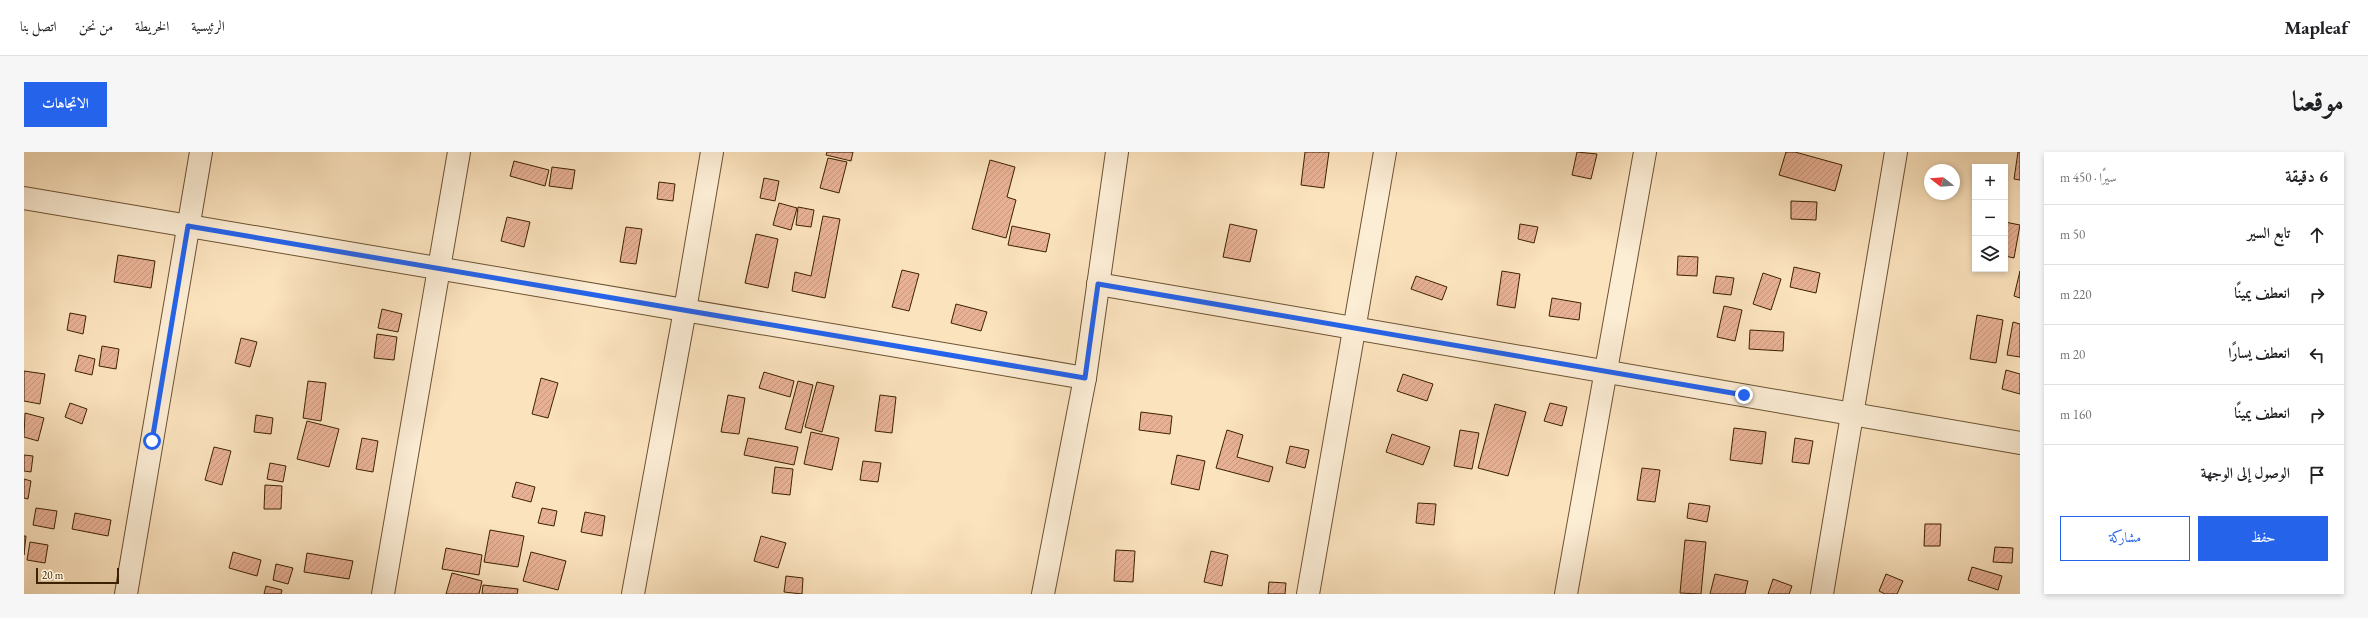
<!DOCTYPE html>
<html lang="ar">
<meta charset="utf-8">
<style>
:root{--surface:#fff;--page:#f6f6f6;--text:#202124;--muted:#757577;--line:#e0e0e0;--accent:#2563eb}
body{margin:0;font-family:"EB Garamond",Amiri,serif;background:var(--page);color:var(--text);direction:rtl}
.controls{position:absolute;right:12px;top:12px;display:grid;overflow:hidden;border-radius:0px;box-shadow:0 2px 6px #0003}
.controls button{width:36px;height:36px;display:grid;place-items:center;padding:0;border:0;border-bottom:1px solid var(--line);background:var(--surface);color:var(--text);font:20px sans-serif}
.compass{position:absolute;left:1900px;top:12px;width:36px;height:36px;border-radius:50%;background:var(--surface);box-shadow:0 2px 6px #0003;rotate:287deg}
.scale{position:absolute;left:12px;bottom:10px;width:83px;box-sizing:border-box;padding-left:4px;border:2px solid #3c2102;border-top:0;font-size:11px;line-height:14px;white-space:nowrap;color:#3c2102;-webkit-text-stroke:3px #fcedd5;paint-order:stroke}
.stop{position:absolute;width:12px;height:12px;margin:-9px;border:3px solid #2563eb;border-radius:50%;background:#fff}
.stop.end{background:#2563eb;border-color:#fff;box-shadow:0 1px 4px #0008}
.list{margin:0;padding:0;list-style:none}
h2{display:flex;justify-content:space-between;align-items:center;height:52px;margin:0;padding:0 16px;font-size:17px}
h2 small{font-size:13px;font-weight:400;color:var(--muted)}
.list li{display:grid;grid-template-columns:26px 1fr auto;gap:12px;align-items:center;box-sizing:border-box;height:60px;padding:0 16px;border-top:1px solid var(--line)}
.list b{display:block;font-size:15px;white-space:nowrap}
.list em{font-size:13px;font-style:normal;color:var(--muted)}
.actions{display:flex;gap:8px;padding:12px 16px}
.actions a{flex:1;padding:9px 0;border:1px solid var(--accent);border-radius:0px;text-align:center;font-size:14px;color:var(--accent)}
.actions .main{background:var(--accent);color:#fff}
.icon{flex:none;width:22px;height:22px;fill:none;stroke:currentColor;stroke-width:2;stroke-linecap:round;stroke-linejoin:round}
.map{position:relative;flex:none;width:1996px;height:442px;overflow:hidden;direction:ltr;border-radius:0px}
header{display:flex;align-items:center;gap:24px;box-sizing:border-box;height:56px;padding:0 20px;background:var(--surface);border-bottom:1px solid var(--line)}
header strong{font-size:19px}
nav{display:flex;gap:22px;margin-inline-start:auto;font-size:14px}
.intro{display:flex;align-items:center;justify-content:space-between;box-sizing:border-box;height:96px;padding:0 24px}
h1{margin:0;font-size:28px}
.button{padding:10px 18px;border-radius:0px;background:var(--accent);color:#fff;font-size:14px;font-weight:700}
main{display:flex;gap:24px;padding:0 24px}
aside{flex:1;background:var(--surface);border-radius:0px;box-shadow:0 2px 6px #0003}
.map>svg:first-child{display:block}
.building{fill:url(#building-hatch);stroke:#3c2102}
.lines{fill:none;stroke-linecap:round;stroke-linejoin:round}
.minor-casing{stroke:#6c5231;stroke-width:24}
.tertiary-casing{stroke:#6c5231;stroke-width:24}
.minor{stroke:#fcedd5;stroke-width:22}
.tertiary{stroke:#fcedd5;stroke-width:22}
.route{stroke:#2563eb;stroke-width:5}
</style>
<header>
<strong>Mapleaf</strong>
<nav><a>الرئيسية</a><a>الخريطة</a><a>من نحن</a><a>اتصل بنا</a></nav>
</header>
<div class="intro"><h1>موقعنا</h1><a class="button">الاتجاهات</a></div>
<main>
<aside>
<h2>6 دقيقة<small>سيرًا · 450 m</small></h2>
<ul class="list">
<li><svg class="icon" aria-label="ahead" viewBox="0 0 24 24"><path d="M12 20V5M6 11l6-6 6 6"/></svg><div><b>تابع السير</b></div><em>50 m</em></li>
<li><svg class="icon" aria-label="right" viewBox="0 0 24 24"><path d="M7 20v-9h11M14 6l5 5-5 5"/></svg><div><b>انعطف يمينًا</b></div><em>220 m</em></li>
<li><svg class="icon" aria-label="left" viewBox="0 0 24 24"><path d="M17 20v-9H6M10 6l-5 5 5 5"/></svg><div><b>انعطف يسارًا</b></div><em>20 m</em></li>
<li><svg class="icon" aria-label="right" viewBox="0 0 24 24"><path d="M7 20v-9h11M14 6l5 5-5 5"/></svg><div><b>انعطف يمينًا</b></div><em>160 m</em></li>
<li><svg class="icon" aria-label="arrive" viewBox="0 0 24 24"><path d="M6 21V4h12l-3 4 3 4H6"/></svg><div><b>الوصول إلى الوجهة</b></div></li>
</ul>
<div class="actions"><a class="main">حفظ</a><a>مشاركة</a></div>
</aside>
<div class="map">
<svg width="1996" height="442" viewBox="0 0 1996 442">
<defs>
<pattern id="building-hatch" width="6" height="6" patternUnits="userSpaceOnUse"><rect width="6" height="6" fill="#e8b195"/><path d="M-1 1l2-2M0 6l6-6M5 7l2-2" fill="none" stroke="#c8987f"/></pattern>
</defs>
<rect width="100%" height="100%" fill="#fbe3be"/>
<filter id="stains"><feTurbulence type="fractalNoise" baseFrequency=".005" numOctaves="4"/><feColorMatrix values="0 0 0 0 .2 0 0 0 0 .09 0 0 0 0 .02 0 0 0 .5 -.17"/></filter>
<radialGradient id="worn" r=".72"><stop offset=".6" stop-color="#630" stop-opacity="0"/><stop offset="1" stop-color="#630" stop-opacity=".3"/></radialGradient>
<g class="building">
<polygon points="803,0 829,0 827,9 802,3"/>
<polygon points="1281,0 1305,0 1300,36 1277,33"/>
<polygon points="1553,0 1573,2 1567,27 1548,23"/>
<polygon points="1762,0 1771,0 1818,13 1811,39 1755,23"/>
<polygon points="1994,0 1996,0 1996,28 1990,27"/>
<polygon points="804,6 823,10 815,41 796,36"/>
<polygon points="966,8 991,15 983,45 992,48 982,86 948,77"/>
<polygon points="490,9 525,18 521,34 486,24"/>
<polygon points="528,15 551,18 548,37 525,34"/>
<polygon points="740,26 755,29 751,49 736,46"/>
<polygon points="635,30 651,32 649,49 633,47"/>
<polygon points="1767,49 1793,50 1792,68 1767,67"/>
<polygon points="755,51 773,56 767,78 749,73"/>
<polygon points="774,55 790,58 787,75 772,73"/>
<polygon points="799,64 816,67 801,146 768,139 771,120 787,124"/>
<polygon points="483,65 506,70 500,95 477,89"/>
<polygon points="1981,70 1996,73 1990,106 1981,104"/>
<polygon points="1206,72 1233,78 1226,110 1199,105"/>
<polygon points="1496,72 1514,75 1510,91 1494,87"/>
<polygon points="988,74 1026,82 1022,100 984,93"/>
<polygon points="602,75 618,77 612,112 596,110"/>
<polygon points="732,82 754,87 744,136 721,131"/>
<polygon points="94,103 131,109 127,136 90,130"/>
<polygon points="1654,104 1674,105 1673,124 1653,123"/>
<polygon points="1770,115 1796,121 1792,141 1766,135"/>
<polygon points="878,118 895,122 885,159 868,155"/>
<polygon points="1478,119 1496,122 1491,156 1473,153"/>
<polygon points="1996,119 1996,146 1990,144"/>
<polygon points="1739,121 1757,127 1747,158 1729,152"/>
<polygon points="1392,124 1423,135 1418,148 1387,137"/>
<polygon points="1692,124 1710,126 1707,143 1689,141"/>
<polygon points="1528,146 1557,151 1555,168 1525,164"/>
<polygon points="932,152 963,160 957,179 927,171"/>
<polygon points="1700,154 1718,158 1711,189 1693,185"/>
<polygon points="358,157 378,162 374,180 354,176"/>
<polygon points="46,161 62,164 59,182 43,178"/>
<polygon points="1953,163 1979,168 1972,211 1946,207"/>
<polygon points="1989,170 1996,172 1996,205 1983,203"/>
<polygon points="1726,178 1760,180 1759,199 1725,197"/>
<polygon points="353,182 373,185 370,208 350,206"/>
<polygon points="217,186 233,190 226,215 211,211"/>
<polygon points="78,194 95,197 92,217 75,214"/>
<polygon points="55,203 71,207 68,223 51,219"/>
<polygon points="1982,218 1996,222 1996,242 1978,237"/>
<polygon points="0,219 21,222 16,252 0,249"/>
<polygon points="740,220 770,229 766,245 735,236"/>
<polygon points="1379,222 1409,232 1403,249 1373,239"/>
<polygon points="517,226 534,231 524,266 508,262"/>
<polygon points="284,229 302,231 297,269 279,266"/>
<polygon points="774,229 789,233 777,281 761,277"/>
<polygon points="793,230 810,234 798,280 781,275"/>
<polygon points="704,243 721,246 715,282 697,280"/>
<polygon points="856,243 872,245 868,281 851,279"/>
<polygon points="46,251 63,257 58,272 41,265"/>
<polygon points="1526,251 1543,255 1538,274 1520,269"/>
<polygon points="1471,252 1502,260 1484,324 1454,316"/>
<polygon points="1117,260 1148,264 1146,282 1115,278"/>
<polygon points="1,261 20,266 14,289 0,285"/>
<polygon points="232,263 249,266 247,282 230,280"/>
<polygon points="283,269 315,277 305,315 273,307"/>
<polygon points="1710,276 1742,280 1738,312 1706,308"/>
<polygon points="1203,278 1219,283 1213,305 1249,315 1245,330 1192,316"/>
<polygon points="1436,278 1455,281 1448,317 1430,314"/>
<polygon points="787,280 815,286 808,318 780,312"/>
<polygon points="1368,282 1406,295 1399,313 1362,300"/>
<polygon points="338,286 354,289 349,320 332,317"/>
<polygon points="724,286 774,295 770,313 720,303"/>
<polygon points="1771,286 1789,289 1785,312 1768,310"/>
<polygon points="1266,294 1285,298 1281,316 1262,311"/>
<polygon points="190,295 207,299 198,333 181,328"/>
<polygon points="0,303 9,304 7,320 0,319"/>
<polygon points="1153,303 1181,309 1175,338 1147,332"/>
<polygon points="839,309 857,311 854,330 836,328"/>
<polygon points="246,311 262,314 259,330 243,327"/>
<polygon points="751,315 769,317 766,343 748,341"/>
<polygon points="1618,316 1636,318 1631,350 1613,348"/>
<polygon points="0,327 7,329 4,347 0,346"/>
<polygon points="492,330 511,335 507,350 488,345"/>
<polygon points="241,333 258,334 257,357 240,357"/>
<polygon points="1394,351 1412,352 1410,373 1392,371"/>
<polygon points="1665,351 1686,354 1683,370 1663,366"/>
<polygon points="12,356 33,359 30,377 9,373"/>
<polygon points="518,356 533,359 530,374 514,371"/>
<polygon points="561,360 581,364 578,384 557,380"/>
<polygon points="51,361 87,368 84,384 48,377"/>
<polygon points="1901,372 1917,372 1916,394 1900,394"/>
<polygon points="466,378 500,384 494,415 460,410"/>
<polygon points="0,384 2,384 0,403"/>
<polygon points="737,384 762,391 754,416 730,409"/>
<polygon points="1661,388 1682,390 1677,442 1656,441"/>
<polygon points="6,390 24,393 21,411 3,408"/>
<polygon points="1971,395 1989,396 1988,411 1969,410"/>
<polygon points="422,396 458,403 455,423 418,417"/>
<polygon points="1092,398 1111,399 1109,430 1090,429"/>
<polygon points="1187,399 1204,403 1198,434 1180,430"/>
<polygon points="209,400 237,408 233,424 205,416"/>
<polygon points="507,400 542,409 534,438 499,429"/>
<polygon points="283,401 329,409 325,427 280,420"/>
<polygon points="252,412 269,416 264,432 249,428"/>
<polygon points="1948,415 1978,424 1974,438 1944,428"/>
<polygon points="428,421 458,429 455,442 422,442"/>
<polygon points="1691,422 1724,429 1721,442 1686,442"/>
<polygon points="1862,422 1879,429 1873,442 1861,442 1855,439"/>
<polygon points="762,424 779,426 778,442 760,440"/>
<polygon points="1749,427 1768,434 1765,442 1744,442"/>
<polygon points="1245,430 1262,431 1261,442 1244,442"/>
<polygon points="459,433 494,437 493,442 458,442"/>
<polygon points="242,434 258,438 257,442 240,442"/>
</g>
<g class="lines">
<g class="minor-casing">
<g id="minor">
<polyline points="0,46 1061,226"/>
<polyline points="1074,132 1996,291"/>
<polyline points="102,442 177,0"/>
<polyline points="359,442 435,0"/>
<polyline points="609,442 661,158 688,0"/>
<polyline points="1284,442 1361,0"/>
<polyline points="1542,442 1621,0"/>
<polyline points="1798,442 1872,0"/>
</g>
</g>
<g class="tertiary-casing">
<polyline id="tertiary" points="1019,442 1061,226 1093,0"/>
</g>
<use href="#minor" class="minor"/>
<use href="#tertiary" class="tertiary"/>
</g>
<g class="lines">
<polyline class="route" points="128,289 164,74 1061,226 1074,132 1720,243"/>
</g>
<rect width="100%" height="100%" filter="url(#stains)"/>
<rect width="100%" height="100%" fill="url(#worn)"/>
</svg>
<div class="controls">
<button>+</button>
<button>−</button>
<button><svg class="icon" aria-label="layers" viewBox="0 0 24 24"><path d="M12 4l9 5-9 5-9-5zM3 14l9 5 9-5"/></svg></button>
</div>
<svg class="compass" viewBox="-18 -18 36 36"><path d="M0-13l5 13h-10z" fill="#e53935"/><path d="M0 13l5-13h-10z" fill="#757577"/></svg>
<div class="scale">20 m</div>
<div class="stop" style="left:128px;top:289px"></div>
<div class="stop end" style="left:1720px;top:243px"></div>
</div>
</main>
